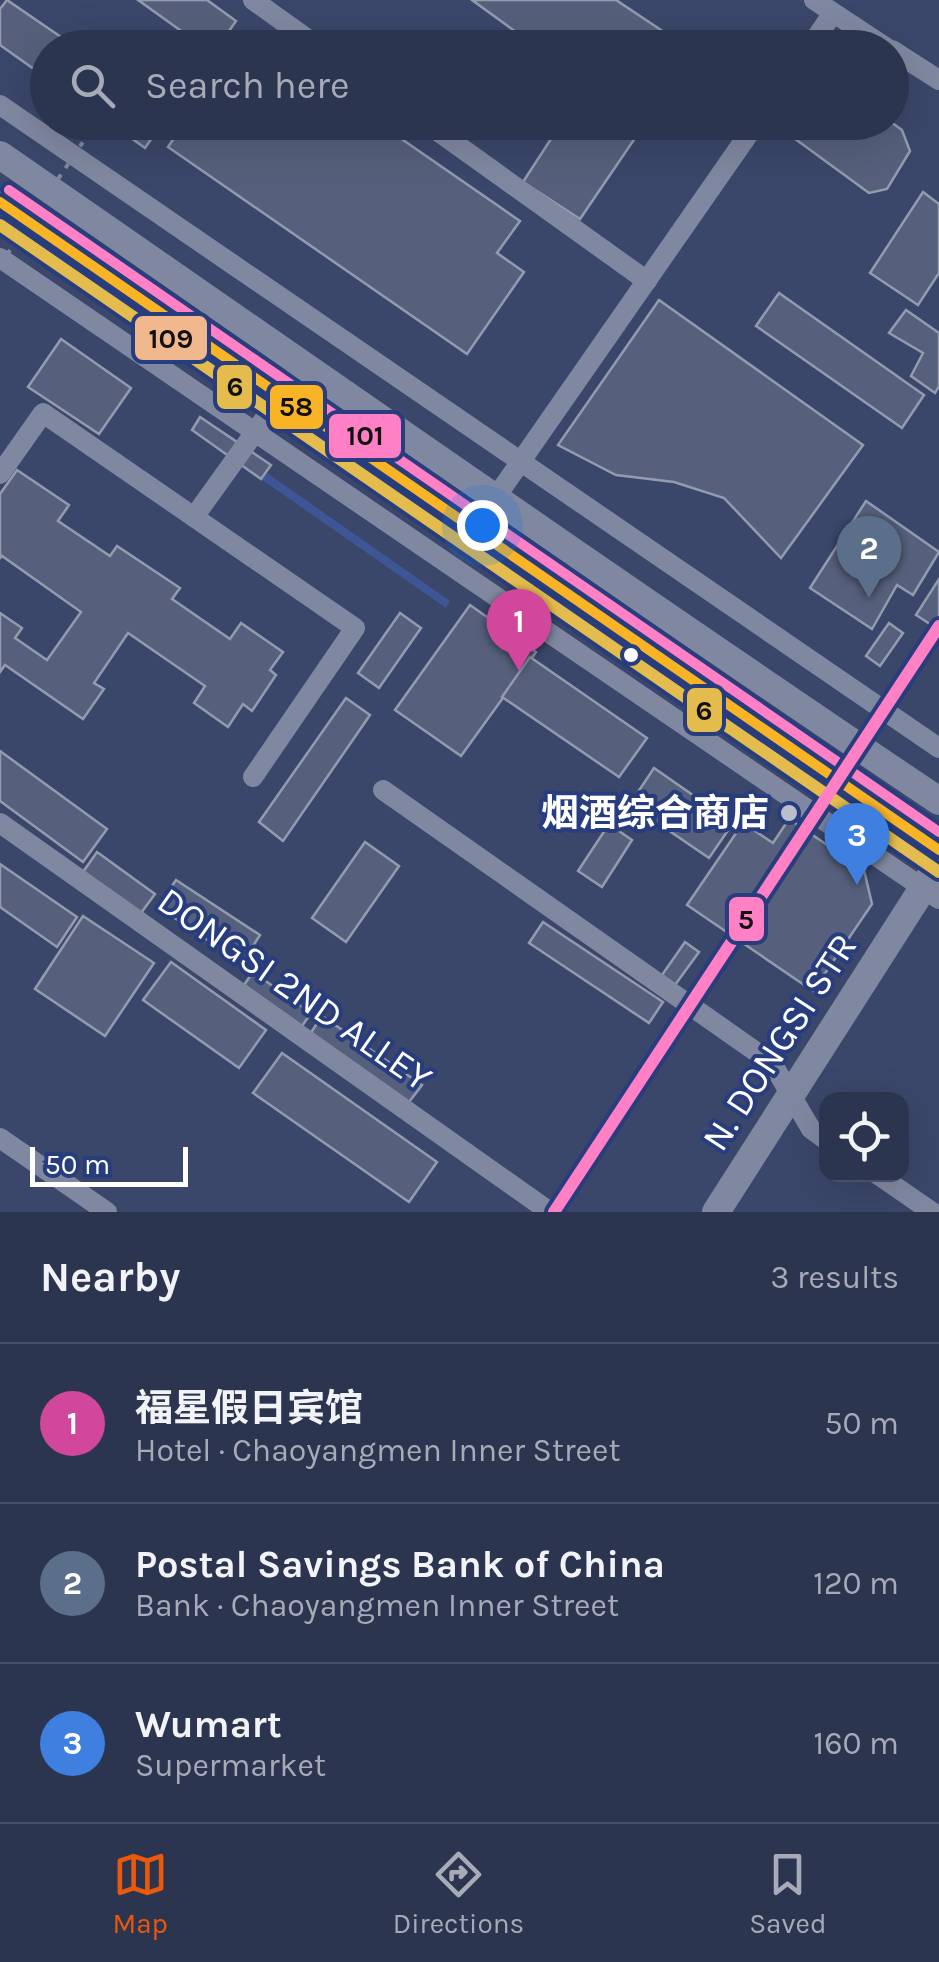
<!DOCTYPE html>
<meta charset="utf-8">
<style>
:root{--surface:#2c3550;--page:#343d57;--text:#f1f3f6;--muted:#a6abb7;--line:#485067;--accent:#ea580c}
body{margin:0;font-family:Karla,"Noto Sans SC",sans-serif;background:var(--page);color:var(--text)}
.controls{position:absolute;right:30px;bottom:30px;display:grid;overflow:hidden;border-radius:20px;box-shadow:0 10px 40px #0002}
.controls button{width:90px;height:90px;display:grid;place-items:center;padding:0;border:0;border-bottom:2px solid var(--line);background:var(--surface);color:var(--text);font:50px sans-serif}
.scale{position:absolute;left:30px;bottom:25px;width:158px;box-sizing:border-box;padding-left:10px;border:5px solid #fff;border-top:0;font-size:28px;line-height:35px;white-space:nowrap;color:#fff;-webkit-text-stroke:8px #273d7e;paint-order:stroke}
.you{position:absolute;left:482px;top:525px;width:35px;height:35px;margin:-25px;border:8px solid #fff;border-radius:50%;background:#1a73e8;box-shadow:0 0 0 15px #1a73e833}
.badge{display:grid;place-items:center;width:65px;height:65px;border-radius:50%;background:var(--accent);color:#fff;font-size:32px;font-weight:700}
.pin{position:absolute;translate:-50% -82px;filter:drop-shadow(0 2px 5px #0008)}
.pin::after{content:'';position:absolute;top:52px;width:35px;height:30px;background:inherit;clip-path:polygon(0 0,100% 0,50% 100%)}
.list{margin:0;padding:0;list-style:none}
h2{display:flex;justify-content:space-between;align-items:center;height:130px;margin:0;padding:0 40px;font-size:42px}
h2 small{font-size:32px;font-weight:400;color:var(--muted)}
.list li{display:grid;grid-template-columns:65px 1fr auto;gap:30px;align-items:center;box-sizing:border-box;height:160px;padding:0 40px;border-top:2px solid var(--line)}
.list b{display:block;font-size:38px;white-space:nowrap}
.list p{margin:0;font-size:32px;white-space:nowrap;color:var(--muted)}
.list em{font-size:32px;font-style:normal;color:var(--muted)}
.icon{flex:none;width:55px;height:55px;fill:none;stroke:currentColor;stroke-width:2;stroke-linecap:round;stroke-linejoin:round}
.map{position:relative;flex:none;width:939px;height:1212px;overflow:hidden}
.search{position:absolute;background:var(--surface);box-shadow:0 10px 40px #0002;left:30px;right:30px;top:30px;height:110px;display:flex;align-items:center;gap:25px;box-sizing:border-box;padding:0 35px;border-radius:55px;color:var(--muted);font-size:38px}
.sheet{height:610px;background:var(--surface)}
nav{display:flex;justify-content:space-around;align-items:center;box-sizing:border-box;height:140px;border-top:2px solid var(--line);background:var(--surface);font-size:28px;color:var(--muted)}
nav a{display:grid;justify-items:center;gap:5px}
nav .on{color:var(--accent)}
.map>svg:first-child{display:block}
.green{fill:#3e5596}
.building{fill:#56607c;stroke:#949baf;stroke-width:2.5}
.lines{fill:none;stroke-linecap:round;stroke-linejoin:round}
.minor{stroke:#8088a1;stroke-width:20}
.major{stroke:#7f88a0;stroke-width:28}
.path-bridge{stroke:#8088a1;stroke-width:4;stroke-dasharray:5 8;stroke-linecap:butt}
.bus-1-casing{stroke:#273d7e;stroke-width:18}
.bus-2-casing{stroke:#273d7e;stroke-width:18}
.bus-3-casing{stroke:#273d7e;stroke-width:18}
.bus-1{stroke:#f9b426;stroke-width:10}
.bus-2{stroke:#f1b78d;stroke-width:10}
.bus-3{stroke:#ff80c5;stroke-width:10}
.metro-1-casing{stroke:#273d7e;stroke-width:20}
.metro-2-casing{stroke:#273d7e;stroke-width:20}
.metro-1{stroke:#e4bb4d;stroke-width:12}
.metro-2{stroke:#ff80c5;stroke-width:12}
.bus-dot{fill:#fff;stroke:#273d7e;stroke-width:4}
.poi-dot{fill:#babfcb;stroke:#273d7e;stroke-width:4}
.labels{text-anchor:middle;stroke-width:8;stroke-linejoin:round;paint-order:stroke}
.poi-label{font-size:38px;font-weight:bold;fill:#fff;stroke:#273d7e;text-anchor:end}
.street-label{font-size:38px;fill:#fff;stroke:#273d7e}
.line-badge{stroke:#273d7e;stroke-width:4}
.pale-badge-label{font-size:28px;text-anchor:middle;font-weight:bold;fill:#111}
</style>
<div class="map">
<svg width="939" height="1212" viewBox="0 0 939 1212">
<rect width="100%" height="100%" fill="#3b476a"/>
<polygon class="green" points="267,473 450,601 446,608 261,479"/>
<g class="building">
<polygon points="7,0 77,48 48,48 48,79 0,45 0,9"/>
<polygon points="138,0 207,0 236,21 217,48 205,48"/>
<polygon points="472,0 616,0 688,48 538,48"/>
<polygon points="109,122 163,122 145,148"/>
<polygon points="185,122 377,122 520,221 497,253 524,272 467,354 168,147"/>
<polygon points="562,122 646,122 580,219 523,182"/>
<polygon points="772,122 891,122 902,130 910,151 887,189 869,193"/>
<polygon points="923,192 939,204 939,273 918,305 870,273"/>
<polygon points="779,293 924,395 902,428 756,326"/>
<polygon points="659,300 863,445 781,558 724,498 674,482 616,475 558,445"/>
<polygon points="906,310 939,333 939,386 935,393 911,376 923,353 889,333"/>
<polygon points="61,339 131,388 99,434 28,387"/>
<polygon points="200,417 271,465 261,479 192,430"/>
<polygon points="17,470 69,505 58,521 110,556 117,546 180,588 172,599 230,639 241,623 283,652 270,670 276,675 252,711 243,704 228,727 194,703 205,686 128,633 94,683 104,689 83,719 5,665 0,672 0,613 22,628 15,638 47,660 81,612 2,556 0,558 0,494"/>
<polygon points="866,501 939,552 913,595 897,585 872,629 810,588"/>
<polygon points="939,579 939,630 916,615"/>
<polygon points="470,605 536,652 461,756 395,710"/>
<polygon points="400,613 421,628 379,688 358,673"/>
<polygon points="889,623 903,633 880,666 866,656"/>
<polygon points="530,657 647,738 619,777 502,697"/>
<polygon points="346,698 370,715 283,841 259,822"/>
<polygon points="0,751 107,829 83,862 0,801"/>
<polygon points="654,768 733,823 709,858 630,804"/>
<polygon points="789,819 864,870 872,904 813,991 687,905 743,823 773,843"/>
<polygon points="609,824 632,840 602,887 578,871"/>
<polygon points="365,842 399,866 346,942 312,918"/>
<polygon points="97,852 155,894 141,913 83,872"/>
<polygon points="0,864 77,917 57,947 0,907"/>
<polygon points="176,880 260,935 242,963 158,907"/>
<polygon points="83,916 154,963 105,1036 35,989"/>
<polygon points="543,922 663,1002 649,1023 529,943"/>
<polygon points="685,942 699,952 675,985 662,975"/>
<polygon points="171,962 266,1030 239,1068 143,1000"/>
<polygon points="253,972 311,1013 302,1026 244,985"/>
<polygon points="322,1016 422,1085 409,1102 310,1034"/>
<polygon points="282,1053 437,1162 409,1202 253,1093"/>
</g>
<g class="lines">
<g class="minor">
<polyline points="253,0 320,48"/>
<polyline points="814,0 887,48"/>
<polyline points="809,48 833,13"/>
<polyline points="892,50 939,80"/>
<polyline points="0,105 939,748"/>
<polyline points="425,122 647,281"/>
<polyline points="0,258 939,899"/>
<polyline points="0,474 43,413 355,628 253,777"/>
<polyline points="496,497 757,122"/>
<polyline points="194,517 303,365"/>
<polyline points="383,790 772,1063 811,1129 826,1140"/>
<polyline points="0,823 550,1212"/>
<polyline points="0,1138 107,1212"/>
<polyline points="877,1174 932,1212"/>
</g>
<g class="major">
<path d="M0 155C312 371 624 589 939 801"/>
<polyline points="0,202 939,850"/>
<polyline points="716,1212 939,863"/>
</g>
<polyline class="path-bridge" points="0,265 83,142"/>
<g class="bus-1-casing">
<polyline id="bus-1" points="0,202 939,850"/>
</g>
<g class="bus-2-casing">
<polyline id="bus-2" points="0,220 930,862"/>
</g>
<g class="bus-3-casing">
<polyline id="bus-3" points="9,190 939,832"/>
</g>
<use href="#bus-1" class="bus-1"/>
<use href="#bus-2" class="bus-2"/>
<use href="#bus-3" class="bus-3"/>
<g class="metro-1-casing">
<polyline id="metro-1" points="0,225 939,872"/>
</g>
<g class="metro-2-casing">
<polyline id="metro-2" points="554,1212 939,626"/>
</g>
<use href="#metro-1" class="metro-1"/>
<use href="#metro-2" class="metro-2"/>
</g>
<circle class="bus-dot" cx="631" cy="655" r="9"/>
<circle class="poi-dot" cx="789" cy="813" r="10"/>
<g class="labels">
<g class="poi-label">
<text x="769" y="826">烟酒综合商店</text>
</g>
<g class="street-label">
<text transform="translate(295 989) rotate(35)" y="13">DONGSI 2ND ALLEY</text>
<text transform="translate(779 1042) rotate(-57)" y="13">N. DONGSI STR</text>
</g>
</g>
<g class="line-badge">
<rect x="133" y="314" width="76" height="48" rx="10" fill="#f1b78d"/>
<rect x="215" y="363" width="39" height="48" rx="10" fill="#e4bb4d"/>
<rect x="268" y="383" width="57" height="48" rx="10" fill="#f9b426"/>
<rect x="327" y="412" width="76" height="48" rx="10" fill="#ff80c5"/>
<rect x="685" y="686" width="39" height="48" rx="10" fill="#e4bb4d"/>
<rect x="727" y="895" width="39" height="48" rx="10" fill="#ff80c5"/>
</g>
<g class="pale-badge-label">
<text x="171" y="348">109</text>
<text x="235" y="396">6</text>
<text x="296" y="416">58</text>
<text x="365" y="445">101</text>
<text x="704" y="720">6</text>
<text x="746" y="929">5</text>
</g>
</svg>
<div class="controls">
<button><svg class="icon" aria-label="locate" viewBox="0 0 24 24"><circle cx="12" cy="12" r="6"/><path d="M12 2v4M12 18v4M2 12h4M18 12h4"/></svg></button>
</div>
<div class="scale">50 m</div>
<div class="you"></div>
<div class="pin badge" style="left:519px;top:671px;background:#d1479c">1</div>
<div class="pin badge" style="left:869px;top:598px;background:#5c6f8a">2</div>
<div class="pin badge" style="left:857px;top:885px;background:#3f7fe0">3</div>
<div class="search"><svg class="icon" aria-label="search" viewBox="0 0 24 24"><circle cx="10" cy="10" r="6"/><path d="M15 15l6 6"/></svg>Search here</div>
</div>
<section class="sheet">
<h2>Nearby<small>3 results</small></h2>
<ul class="list">
<li><span class="badge" style="background:#d1479c">1</span><div><b>福星假日宾馆</b><p>Hotel · Chaoyangmen Inner Street</p></div><em>50 m</em></li>
<li><span class="badge" style="background:#5c6f8a">2</span><div><b>Postal Savings Bank of China</b><p>Bank · Chaoyangmen Inner Street</p></div><em>120 m</em></li>
<li><span class="badge" style="background:#3f7fe0">3</span><div><b>Wumart</b><p>Supermarket</p></div><em>160 m</em></li>
</ul>
</section>
<nav>
<a class="on"><svg class="icon" aria-label="map" viewBox="0 0 24 24"><path d="M3 6l6-2 6 2 6-2v14l-6 2-6-2-6 2zM9 4v14M15 6v14"/></svg>Map</a>
<a><svg class="icon" aria-label="directions" viewBox="0 0 24 24"><path d="M12 3l9 9-9 9-9-9zM9 14v-3h6M13 9l2 2-2 2"/></svg>Directions</a>
<a><svg class="icon" aria-label="saved" viewBox="0 0 24 24"><path d="M7 4h10v16l-5-4-5 4z"/></svg>Saved</a>
</nav>
